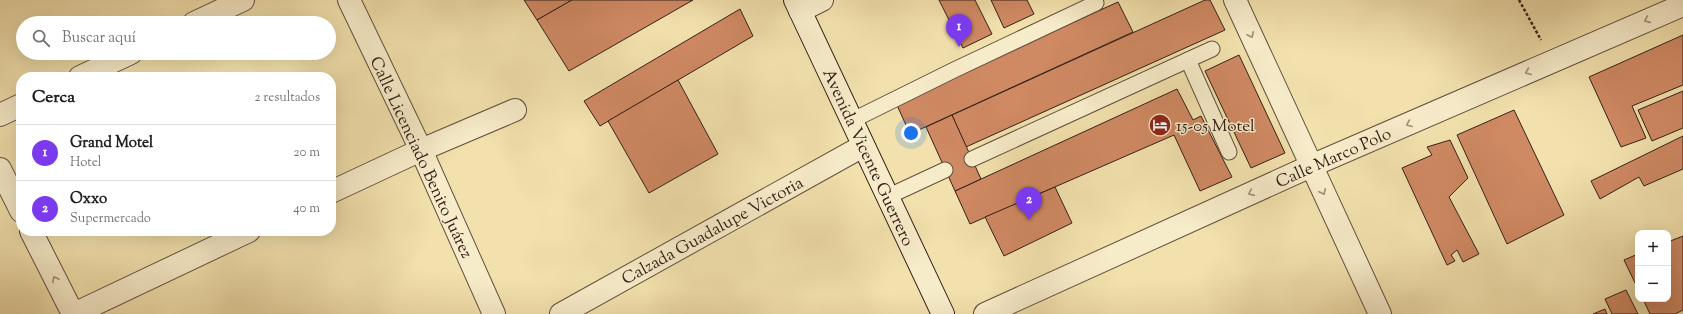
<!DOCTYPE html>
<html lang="es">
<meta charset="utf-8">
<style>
:root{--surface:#fff;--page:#f2f2f2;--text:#202124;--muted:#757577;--line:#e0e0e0;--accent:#7c3aed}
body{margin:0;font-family:"Sorts Mill Goudy",serif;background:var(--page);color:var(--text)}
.controls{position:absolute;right:12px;bottom:12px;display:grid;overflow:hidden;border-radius:8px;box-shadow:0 4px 16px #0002}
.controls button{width:36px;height:36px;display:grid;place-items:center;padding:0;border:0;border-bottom:1px solid var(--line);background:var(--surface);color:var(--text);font:20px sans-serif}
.you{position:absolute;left:911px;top:133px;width:14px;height:14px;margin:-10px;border:3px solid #fff;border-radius:50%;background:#1a73e8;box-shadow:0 0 0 6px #1a73e833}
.badge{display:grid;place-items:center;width:26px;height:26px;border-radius:50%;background:var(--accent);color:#fff;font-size:13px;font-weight:700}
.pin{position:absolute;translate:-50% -33px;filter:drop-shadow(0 1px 2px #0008)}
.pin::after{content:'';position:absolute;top:21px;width:14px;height:12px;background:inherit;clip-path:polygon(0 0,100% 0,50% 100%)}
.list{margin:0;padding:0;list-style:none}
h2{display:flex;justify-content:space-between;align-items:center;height:52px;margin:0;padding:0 16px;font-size:17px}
h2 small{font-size:13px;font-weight:400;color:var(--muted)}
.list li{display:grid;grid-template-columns:26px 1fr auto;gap:12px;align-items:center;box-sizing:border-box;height:56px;padding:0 16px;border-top:1px solid var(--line)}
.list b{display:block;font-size:15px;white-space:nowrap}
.list p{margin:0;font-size:13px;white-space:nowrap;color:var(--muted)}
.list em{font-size:13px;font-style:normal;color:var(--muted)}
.icon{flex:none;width:22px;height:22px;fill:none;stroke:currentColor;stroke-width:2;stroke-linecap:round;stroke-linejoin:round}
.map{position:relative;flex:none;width:1683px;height:314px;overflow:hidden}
.search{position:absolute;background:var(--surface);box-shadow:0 4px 16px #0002;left:16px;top:16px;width:320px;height:44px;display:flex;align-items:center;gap:10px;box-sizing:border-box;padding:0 14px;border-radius:22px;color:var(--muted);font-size:15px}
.panel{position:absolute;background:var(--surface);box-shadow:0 4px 16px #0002;left:16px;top:72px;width:320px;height:164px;border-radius:16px}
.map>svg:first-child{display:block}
.building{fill:#cf8963;stroke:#332019}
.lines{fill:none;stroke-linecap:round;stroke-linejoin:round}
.lane-casing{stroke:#63503e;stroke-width:17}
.street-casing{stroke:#63503e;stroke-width:24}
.secondary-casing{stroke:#332019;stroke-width:24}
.path{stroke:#332019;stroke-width:2.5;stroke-dasharray:3 2;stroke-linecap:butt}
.lane{stroke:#f7ecca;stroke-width:15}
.street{stroke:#f7ecca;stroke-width:22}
.secondary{stroke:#f7ecca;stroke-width:22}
.oneway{stroke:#9f907a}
.labels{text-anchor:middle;stroke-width:3;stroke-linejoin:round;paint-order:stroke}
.poi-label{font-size:17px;fill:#332019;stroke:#f7ecca;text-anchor:start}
.street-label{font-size:17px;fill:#332019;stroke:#f7ecca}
</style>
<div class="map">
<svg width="1683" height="314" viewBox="0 0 1683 314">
<rect width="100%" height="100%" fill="#f2e1ad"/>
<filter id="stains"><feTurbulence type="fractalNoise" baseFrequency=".005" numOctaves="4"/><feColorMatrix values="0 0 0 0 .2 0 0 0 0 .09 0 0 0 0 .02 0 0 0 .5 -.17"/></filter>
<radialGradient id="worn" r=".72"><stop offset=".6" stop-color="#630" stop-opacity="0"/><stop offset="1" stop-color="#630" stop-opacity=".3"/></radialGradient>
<g class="building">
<polygon points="524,0 572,0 537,20"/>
<polygon points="572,0 693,0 569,71 537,20"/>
<polygon points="939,0 975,0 992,34 963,48"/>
<polygon points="991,0 1027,0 1034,14 1004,28"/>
<polygon points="1205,0 1210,0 1225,30 966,147 952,115"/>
<polygon points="1118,2 1133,32 910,134 896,103"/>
<polygon points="740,9 753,36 600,126 584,101"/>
<polygon points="1683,35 1683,85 1632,106 1646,138 1621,147 1589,77"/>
<polygon points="1239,55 1285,153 1251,168 1205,71"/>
<polygon points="678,80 718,154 649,193 608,121"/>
<polygon points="1177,89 1193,120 1201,116 1232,177 1200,191 1174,135 970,224 955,191"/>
<polygon points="1683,91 1683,128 1652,141 1638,110"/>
<polygon points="1514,110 1564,215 1507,244 1457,135"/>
<polygon points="952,115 981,179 955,191 926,127"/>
<polygon points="1683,136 1683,169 1644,186 1639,177 1600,199 1591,181"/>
<polygon points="1450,140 1468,178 1449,197 1479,254 1463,262 1457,250 1451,255 1455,261 1447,265 1402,168 1432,155 1427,147"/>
<polygon points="1055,187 1072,223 1004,256 985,217"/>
<polygon points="1683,236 1683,310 1675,314 1650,314 1643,299 1668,299 1668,242"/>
<polygon points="1638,254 1638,289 1624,260"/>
<polygon points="1626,290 1638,314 1612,314 1605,299"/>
<polygon points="1605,309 1607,314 1593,314"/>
</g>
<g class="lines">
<g class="lane-casing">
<g id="lane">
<polyline points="1188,60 1229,152"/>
<polyline points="851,121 954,70 1096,3"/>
<polyline points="972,159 1212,49"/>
<polyline points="887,197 945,170"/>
</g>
</g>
<g class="street-casing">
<g id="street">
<polyline points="349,0 421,150 494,314"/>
<polyline points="1235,0 1380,314"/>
<polyline points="800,11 822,0"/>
<polyline points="194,23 243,0"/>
<polyline points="80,77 131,53"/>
<polyline points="0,115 21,105"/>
<polyline points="0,169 21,211"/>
<polyline points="331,192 421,150 515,110"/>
<polyline points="31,231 73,314"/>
<polyline points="74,314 249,231"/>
<polyline points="561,314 863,146"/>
<polyline points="985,314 1311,166 1683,5"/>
</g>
</g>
<g class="secondary-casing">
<polyline id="secondary" points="795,0 943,314"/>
</g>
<polyline class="path" points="1519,0 1541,40"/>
<use href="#lane" class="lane"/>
<use href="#street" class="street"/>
<use href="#secondary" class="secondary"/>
</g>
<defs><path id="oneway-chevron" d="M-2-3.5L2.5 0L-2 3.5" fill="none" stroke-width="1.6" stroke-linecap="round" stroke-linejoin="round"/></defs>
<g class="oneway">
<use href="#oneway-chevron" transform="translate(1647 20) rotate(156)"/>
<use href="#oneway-chevron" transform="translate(1251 35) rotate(65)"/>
<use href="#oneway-chevron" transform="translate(1528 72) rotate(157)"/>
<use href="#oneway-chevron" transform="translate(1409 124) rotate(157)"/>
<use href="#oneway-chevron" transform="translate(1323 192) rotate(65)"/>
<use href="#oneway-chevron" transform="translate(1251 193) rotate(156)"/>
<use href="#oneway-chevron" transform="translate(55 279) rotate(-117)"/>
</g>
<defs>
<g id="hotel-disc" transform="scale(1.15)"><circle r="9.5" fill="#8f2418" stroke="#f7ecca"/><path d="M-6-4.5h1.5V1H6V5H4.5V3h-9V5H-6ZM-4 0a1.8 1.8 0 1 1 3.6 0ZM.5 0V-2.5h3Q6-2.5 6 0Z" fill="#fff"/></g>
</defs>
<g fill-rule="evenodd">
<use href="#hotel-disc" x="1160" y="125"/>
</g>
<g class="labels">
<g class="poi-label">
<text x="1176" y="131">15-05 Motel</text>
</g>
<g class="street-label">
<text transform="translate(422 157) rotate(65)" y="6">Calle Licenciado Benito Juárez</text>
<text transform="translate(869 157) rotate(65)" y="6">Avenida Vicente Guerrero</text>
<text transform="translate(1333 157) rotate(-24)" y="6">Calle Marco Polo</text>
<text transform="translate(712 230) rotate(-29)" y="6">Calzada Guadalupe Victoria</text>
</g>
</g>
<rect width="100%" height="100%" filter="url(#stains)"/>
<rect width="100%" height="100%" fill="url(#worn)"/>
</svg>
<div class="controls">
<button>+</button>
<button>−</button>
</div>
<div class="you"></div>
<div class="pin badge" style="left:959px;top:47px">1</div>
<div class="pin badge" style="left:1029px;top:220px">2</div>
<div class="search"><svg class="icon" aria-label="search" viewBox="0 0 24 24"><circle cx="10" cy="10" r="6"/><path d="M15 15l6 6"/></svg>Buscar aquí</div>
<section class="panel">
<h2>Cerca<small>2 resultados</small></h2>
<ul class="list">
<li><span class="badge">1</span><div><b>Grand Motel</b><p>Hotel</p></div><em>20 m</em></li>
<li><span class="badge">2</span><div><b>Oxxo</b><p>Supermercado</p></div><em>40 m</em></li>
</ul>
</section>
</div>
